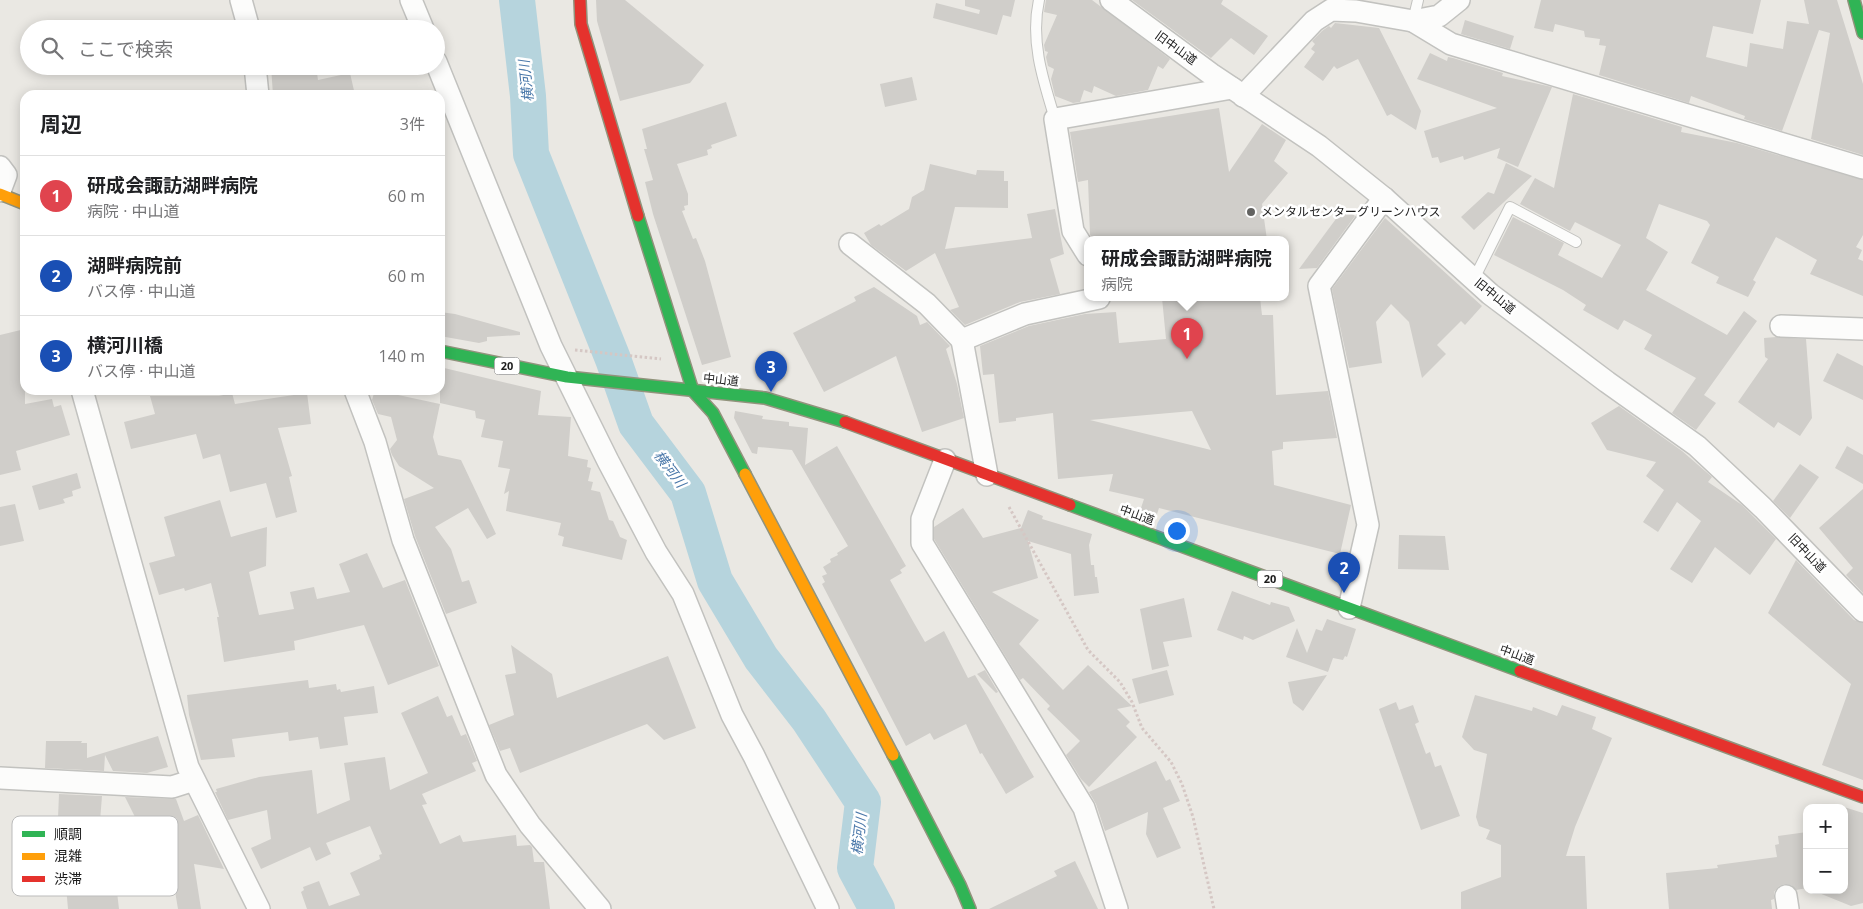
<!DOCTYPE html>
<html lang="ja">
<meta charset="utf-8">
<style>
:root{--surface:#fff;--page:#f6f6f6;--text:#202124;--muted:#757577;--line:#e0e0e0;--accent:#636361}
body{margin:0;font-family:"Open Sans","Noto Sans JP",sans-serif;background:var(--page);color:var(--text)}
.controls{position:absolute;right:15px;bottom:15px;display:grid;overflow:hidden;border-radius:10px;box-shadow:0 2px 12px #0003}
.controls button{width:45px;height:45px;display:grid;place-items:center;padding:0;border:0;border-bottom:1px solid var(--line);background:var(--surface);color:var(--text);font:25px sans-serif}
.you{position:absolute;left:1176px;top:530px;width:18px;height:18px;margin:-12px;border:4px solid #fff;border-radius:50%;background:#1a73e8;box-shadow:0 0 0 8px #1a73e833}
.badge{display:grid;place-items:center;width:32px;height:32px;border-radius:50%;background:var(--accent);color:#fff;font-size:16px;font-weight:700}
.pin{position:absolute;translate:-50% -41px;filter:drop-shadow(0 1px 2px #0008)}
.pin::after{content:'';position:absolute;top:26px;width:18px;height:15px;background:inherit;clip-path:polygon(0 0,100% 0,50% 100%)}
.popup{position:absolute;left:1084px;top:236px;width:205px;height:65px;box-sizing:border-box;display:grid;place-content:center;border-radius:10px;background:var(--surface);filter:drop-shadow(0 1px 4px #0005);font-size:16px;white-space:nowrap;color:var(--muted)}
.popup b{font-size:19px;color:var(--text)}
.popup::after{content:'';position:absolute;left:50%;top:100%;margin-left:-10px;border:10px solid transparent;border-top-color:var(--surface)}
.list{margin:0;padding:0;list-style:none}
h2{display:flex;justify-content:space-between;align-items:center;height:65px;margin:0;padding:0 20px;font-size:21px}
h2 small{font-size:16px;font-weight:400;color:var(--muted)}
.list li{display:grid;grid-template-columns:32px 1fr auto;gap:15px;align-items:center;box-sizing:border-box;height:80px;padding:0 20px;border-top:1px solid var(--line)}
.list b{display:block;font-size:19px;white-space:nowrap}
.list p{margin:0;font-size:16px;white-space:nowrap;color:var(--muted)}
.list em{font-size:16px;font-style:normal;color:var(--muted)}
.icon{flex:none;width:28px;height:28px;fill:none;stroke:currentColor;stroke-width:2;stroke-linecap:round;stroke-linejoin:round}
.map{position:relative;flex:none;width:1863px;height:909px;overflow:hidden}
.search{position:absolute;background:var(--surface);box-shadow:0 2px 12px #0003;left:20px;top:20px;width:425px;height:55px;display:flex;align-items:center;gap:12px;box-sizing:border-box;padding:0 18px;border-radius:28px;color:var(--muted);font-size:19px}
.panel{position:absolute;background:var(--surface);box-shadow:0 2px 12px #0003;left:20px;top:90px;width:425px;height:305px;border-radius:15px}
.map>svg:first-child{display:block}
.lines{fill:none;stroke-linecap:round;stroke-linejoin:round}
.river{stroke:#b6d4dd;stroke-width:36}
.building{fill:#d0ceca;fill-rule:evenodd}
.lane-casing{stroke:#c2c2bf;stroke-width:12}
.street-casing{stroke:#c2c2bf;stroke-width:24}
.fast-casing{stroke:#91937c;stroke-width:14}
.slow-casing{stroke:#91937c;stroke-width:14}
.jam-casing{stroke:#91937c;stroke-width:14}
.path{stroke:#d5c7c4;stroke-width:3;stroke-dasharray:2.5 2.5;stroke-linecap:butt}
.lane{stroke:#fcfcfb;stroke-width:10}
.street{stroke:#fcfcfb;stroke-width:21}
.fast{stroke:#30b455;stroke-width:11}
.slow{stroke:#ff9f0a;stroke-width:11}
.jam{stroke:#e5322d;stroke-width:11}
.poi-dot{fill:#636361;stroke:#fff;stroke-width:2}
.labels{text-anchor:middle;stroke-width:5;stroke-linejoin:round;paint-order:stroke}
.shield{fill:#fff;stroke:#5f5f5f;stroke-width:1}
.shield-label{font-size:11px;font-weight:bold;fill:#1b1b1b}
.street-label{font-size:12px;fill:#1b1b1b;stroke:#fff}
.poi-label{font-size:12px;fill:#1b1b1b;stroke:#fff;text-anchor:start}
.water-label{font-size:14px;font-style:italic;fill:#4977a9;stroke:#fff}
.key{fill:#fff;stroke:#bbb;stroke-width:1}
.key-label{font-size:14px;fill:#1b1b1b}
</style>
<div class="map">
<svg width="1863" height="909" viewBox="0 0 1863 909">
<rect width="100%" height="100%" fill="#eae8e3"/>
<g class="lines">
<polyline class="river" points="517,0 528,96 531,154 613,359 636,424 688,493 715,581 761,658 809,720 863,802 855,868 877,909"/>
</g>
<g class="building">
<polygon points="596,0 625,0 704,65 690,83 620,101 597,21"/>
<polygon points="965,0 1015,0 1011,17 1003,15 997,35 933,18 936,3 979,14 980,10 965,6"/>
<polygon points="1046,0 1092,0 1170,59 1163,69 1158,66 1148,90 1116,96 1094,86 1092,93 1084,90 1080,102 1073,103 1055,96 1051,79 1054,69 1048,66 1046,57 1048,52 1045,51 1044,45 1057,15 1044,12"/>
<polygon points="1132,0 1223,0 1221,4 1268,36 1254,55 1231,38 1211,58"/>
<polygon points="1541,0 1761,0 1753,34 1713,26 1706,57 1747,67 1750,43 1783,49 1787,21 1809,24 1804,0 1837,0 1863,84 1863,155 1811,139 1830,33 1819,30 1782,131 1744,119 1745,116 1691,96 1689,103 1599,75 1606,46 1599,45 1600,39 1585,37 1584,31 1555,24 1553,32 1534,28"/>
<polygon points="1465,20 1514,36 1510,49 1461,34"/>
<polygon points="1335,23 1379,28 1421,111 1416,130 1391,114 1387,116 1358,59 1337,69 1334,66 1323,81 1304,67 1315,52 1311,49 1315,44 1312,41 1322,31 1329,26 1331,28"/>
<polygon points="1430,53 1447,61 1448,57 1453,58 1503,73 1502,76 1552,87 1518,167 1497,158 1500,148 1464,160 1463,156 1440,163 1438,157 1432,158 1424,131 1497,108 1417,79"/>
<polygon points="271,66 316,66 318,80 350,73 355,95 273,95"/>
<polygon points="912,77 917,100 885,107 880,84"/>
<polygon points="1573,94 1682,127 1681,132 1737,143 1863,180 1863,235 1856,247 1862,250 1858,259 1863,261 1863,296 1810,274 1817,260 1776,237 1753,280 1756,282 1748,297 1716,283 1719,277 1691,263 1710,225 1707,221 1659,204 1646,238 1668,252 1646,290 1727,335 1744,311 1757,321 1704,395 1716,403 1696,430 1672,413 1696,378 1644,349 1652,335 1624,320 1618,330 1583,310 1586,305 1563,290 1494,255 1513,217 1564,243 1558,255 1602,278 1621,245 1575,222 1570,231 1520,204 1535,178 1554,188"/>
<polygon points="726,102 737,136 711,145 712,148 707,150 708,155 677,164 688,194 688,205 684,206 685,210 682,211 693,239 696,238 705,261 731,357 702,365 653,214 645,182 653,180 644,149 647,149 642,129"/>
<polygon points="1219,108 1229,172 1262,124 1286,140 1274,161 1288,173 1262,204 1267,240 1094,240 1090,235 1088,180 1078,182 1070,132"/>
<polygon points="1506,163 1532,176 1474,230 1461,217 1488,192 1494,194"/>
<polygon points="930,164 976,175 977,170 1004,171 1004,181 1008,181 1008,208 955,207 945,249 1032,238 1027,214 1055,209 1064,254 1050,259 1060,294 1020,302 965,325 950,310 959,307 935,253 906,271 871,245 864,233 879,224 881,226 909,209 912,197 924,190"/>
<polygon points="1344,208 1355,216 1317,268 1299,269"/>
<polygon points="1385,218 1482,306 1465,325 1461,321 1437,345 1446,354 1422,378 1409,322 1391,304 1376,322 1382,363 1349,368 1332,289"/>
<polygon points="874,287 917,316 920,325 927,322 950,346 946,349 957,384 964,418 922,432 896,356 824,392 793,333 856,301 854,297"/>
<path d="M1162 298H1260L1262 315H1273L1276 395 1328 391 1337 438 1283 442V449L1272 451 1274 485 1351 505 1340 554 1159 508 1155 520 1139 514 1144 499 1109 491 1113 474 1058 479 1053 413 1016 418V421L999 423 994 374 983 375 980 346 1029 326 1085 314 1116 312 1119 343 1166 339ZM1192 411 1211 450 1090 420Z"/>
<polygon points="440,312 455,314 520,332 520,335 487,337 487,341 479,343 440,336"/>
<polygon points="25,329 25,404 52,399 54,407 61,405 70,435 16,451 21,470 0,475 0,335"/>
<polygon points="1776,337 1806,339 1812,418 1800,436 1778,422 1774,428 1738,402 1768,359 1765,357 1764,338"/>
<polygon points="1837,353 1863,366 1863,400 1823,381"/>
<polygon points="440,367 541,391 538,415 571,417 568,456 588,460 587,467 591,468 588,481 593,482 591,490 600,492 609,520 613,521 620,537 627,540 622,560 562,546 564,537 558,535 561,523 506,511 509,491 504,494 510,469 498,467 503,441 481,437 485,420 476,418 475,411 440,403"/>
<polygon points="375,390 440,404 433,437 438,455 461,460 496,534 487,539 468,508 435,527 451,549 462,582 469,580 477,603 446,614 415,536 404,499 434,488 399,466 392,455 390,449 397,440 391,417 378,414 372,400"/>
<polygon points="232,393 235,404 307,393 311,424 278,428 292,476 289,477 297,512 276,518 266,483 230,492 220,454 203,459 196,434 131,449 124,422 155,414 150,396 219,396"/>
<polygon points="1619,406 1682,451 1712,477 1708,482 1742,505 1776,539 1750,575 1715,547 1692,583 1670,569 1701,521 1677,502 1658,532 1643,522 1664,490 1646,476 1656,462 1607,450 1591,423"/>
<polygon points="735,411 763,416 762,419 789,422 789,426 808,428 805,465 837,446 906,566 900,570 902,573 890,580 914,623 925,642 944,631 968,678 975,675 1034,777 1006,794 982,753 980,754 966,724 934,740 930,733 906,746 822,584 825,582 822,576 827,574 823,567 831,562 830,559 838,555 837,553 848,546 792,450 758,447 757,454 752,453 734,418"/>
<polygon points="1847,446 1863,455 1863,484 1835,468"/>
<polygon points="1800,464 1819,477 1790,518 1773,501"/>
<polygon points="77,473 81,488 72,491 73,496 63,499 65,503 39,510 32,486"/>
<polygon points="1863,489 1863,593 1846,575 1853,568 1819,528"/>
<polygon points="220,500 231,537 267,527 266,566 249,572 259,615 294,609 290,592 314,587 317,599 350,592 339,564 367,553 383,588 405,580 439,666 388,685 364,625 294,641 295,650 224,662 217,617 219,617 211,583 185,591 184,588 159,595 149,563 175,556 164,517"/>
<polygon points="15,504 24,541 0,546 0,507"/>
<polygon points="963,508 983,538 1021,528 1028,510 1043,516 1042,519 1092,534 1089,545 1091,565 1094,565 1095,577 1097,577 1099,593 1074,596 1071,554 1028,541 1038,578 992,592 1039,620 1019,644 1063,690 1088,665 1132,706 1117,709 1130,722 1126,726 1137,737 1089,787 1081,779 1066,755 1080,741 1047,709 1050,706 1023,678 1020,680 934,539 934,527"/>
<polygon points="1399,535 1445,536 1449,570 1398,569"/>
<polygon points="1796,560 1854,620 1863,623 1863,780 1822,765 1851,684 1768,613"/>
<polygon points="1232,591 1270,605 1271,602 1289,607 1295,621 1253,640 1244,636 1243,640 1217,630"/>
<polygon points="1184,598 1192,637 1163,642 1169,666 1152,670 1140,609"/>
<polygon points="1327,619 1356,629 1347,657 1345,656 1343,660 1333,658 1328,672 1286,657 1297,628 1307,653 1316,629 1322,631"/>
<polygon points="511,645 552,674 557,698 668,656 696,728 664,740 647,724 520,773 510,748 500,751 489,725 514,715 505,675 516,673"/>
<polygon points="985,670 998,692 996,693 977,674"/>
<polygon points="1167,670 1174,695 1139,704 1132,679"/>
<polygon points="1327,675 1303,711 1293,703 1288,682"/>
<polygon points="308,680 309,688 336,684 337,690 340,689 341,692 374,686 378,713 344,717 348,745 320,749 318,737 289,741 288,732 232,739 235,757 201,760 189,715 187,695"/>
<polygon points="1475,695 1532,711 1533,707 1557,716 1562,705 1596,717 1592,729 1612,738 1575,827 1566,856 1585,856 1587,909 1461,909 1461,892 1501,877 1501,845 1486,839 1490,830 1479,826 1476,817 1487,754 1474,750 1462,737"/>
<polygon points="438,696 447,717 452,715 461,736 466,734 477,761 472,763 476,771 422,794 427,804 422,805 440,844 460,835 463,842 516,835 517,846 530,845 532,847 534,862 544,862 550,909 307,909 301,892 304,890 303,887 319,881 329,906 360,895 350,873 380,859 379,855 382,854 370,826 326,843 331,854 316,861 310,847 261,869 251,848 271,839 267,810 228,820 215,792 217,792 216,789 259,777 312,770 317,814 350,800 344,763 385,757 390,790 428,773 401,713"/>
<polygon points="1396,702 1399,710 1413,705 1419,722 1415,724 1426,754 1430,752 1435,767 1441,765 1460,816 1421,830 1379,709"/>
<polygon points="158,736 168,767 147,773 113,771 105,755 104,771 45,768 46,741 82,741 81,743 87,743 87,758"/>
<polygon points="1156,761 1166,781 1170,779 1180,801 1163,808 1181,848 1157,858 1146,834 1148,812 1105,831 1096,804 1089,792"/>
<polygon points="59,794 102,796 100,821 58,818"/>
<polygon points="125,797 176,799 184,821 198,815 224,869 194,864 201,909 178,909 174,885 117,892 119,909 68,909 66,886 99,883 98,876 137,872 136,864 157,861"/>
<polygon points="1844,807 1863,813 1863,903 1851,906 1814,891 1844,890"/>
<polygon points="1807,832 1807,888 1796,890 1791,885 1785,884 1779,886 1774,892 1774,899 1771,900 1772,909 1669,909 1666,873 1718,868 1717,865 1777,857 1775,845 1779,844 1778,836"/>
<polygon points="1075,861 1098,909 989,909 1057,876 1054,871"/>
</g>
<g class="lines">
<g class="lane-casing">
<g id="lane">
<path d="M1039 0C1030 41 1043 80 1055 119"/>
<polyline points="1413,21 1418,0"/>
<polyline points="1474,279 1510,207 1576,242"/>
</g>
</g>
<g class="street-casing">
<g id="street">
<polyline points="241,0 249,29"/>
<polyline points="411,0 423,29"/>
<polyline points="1111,0 1211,74 1319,146 1384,198 1490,294 1607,382 1697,446 1763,508 1863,611"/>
<polyline points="1413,21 1451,44 1863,168"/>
<polyline points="436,62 551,346 608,461 656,552 683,594 732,715 754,756 828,909"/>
<polyline points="255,66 258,95"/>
<polyline points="1243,96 1314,21 1331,10 1356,11 1413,21 1439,16 1459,0"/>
<polyline points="0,167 6,175 0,191"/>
<polyline points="850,244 927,304 962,340"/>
<polyline points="1088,255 1073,231 1055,119 1232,88"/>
<polyline points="1781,326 1863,329"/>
<polyline points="82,390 188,767 259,909"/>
<polyline points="355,390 375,442 403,540 496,775 530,825 600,909"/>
<polyline points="945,460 922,519 922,543 1084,808 1117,909"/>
<polyline points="987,475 962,340 1025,314 1099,298"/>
<polyline points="1349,608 1368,525 1319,286 1384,198"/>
<polyline points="0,778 172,787 194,780"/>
<polyline points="1786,896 1788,909"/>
</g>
</g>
<g class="fast-casing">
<g id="fast">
<polyline points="1854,0 1863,33"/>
<polyline points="638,216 693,391 713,413 745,474"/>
<polyline points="440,351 567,377 765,398 845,422"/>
<polyline points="1070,505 1520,671"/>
<polyline points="893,755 960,885 970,909"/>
</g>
</g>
<g class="slow-casing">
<g id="slow">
<polyline points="0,194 25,204"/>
<polyline points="745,474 893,755"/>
</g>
</g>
<g class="jam-casing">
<g id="jam">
<polyline points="580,0 581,24 638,216"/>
<polyline points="845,422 1070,505"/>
<polyline points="1520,671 1863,797"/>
</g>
</g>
<g class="path">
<polyline points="575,350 661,359"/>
<polyline points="1009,507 1088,650 1120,682 1132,702 1142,728 1171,762 1182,784 1193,817 1214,909"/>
</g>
<use href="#lane" class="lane"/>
<use href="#street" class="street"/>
<use href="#fast" class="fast"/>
<use href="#slow" class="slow"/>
<use href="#jam" class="jam"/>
</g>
<circle class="poi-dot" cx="1251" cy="212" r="5"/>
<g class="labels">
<g class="shield">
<rect x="494.5" y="357.5" width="25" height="17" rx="4"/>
<rect x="1257.5" y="570.5" width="25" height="17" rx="4"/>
</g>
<g class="shield-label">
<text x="507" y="370">20</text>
<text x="1270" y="583">20</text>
</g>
<g class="street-label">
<text transform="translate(1176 48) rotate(36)" y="4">旧中山道</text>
<text transform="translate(1495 296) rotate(39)" y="4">旧中山道</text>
<text transform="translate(721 380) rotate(6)" y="4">中山道</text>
<text transform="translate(1137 515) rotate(20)" y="4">中山道</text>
<text transform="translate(1807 553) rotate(46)" y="4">旧中山道</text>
<text transform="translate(1517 655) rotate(20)" y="4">中山道</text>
</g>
<g class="poi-label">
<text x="1261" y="216">メンタルセンターグリーンハウス</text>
</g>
<g class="water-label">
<text transform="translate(526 81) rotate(-96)" y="5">横河川</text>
<text transform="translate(670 469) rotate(53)" y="5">横河川</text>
<text transform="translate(859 834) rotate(-83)" y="5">横河川</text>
</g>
</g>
<rect x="12" y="816" width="166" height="80" rx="8" class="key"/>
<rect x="22" y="831" width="23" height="6" fill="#30b455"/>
<rect x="22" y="853" width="23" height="7" fill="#ff9f0a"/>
<rect x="22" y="876" width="23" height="6" fill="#e5322d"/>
<g class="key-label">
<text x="54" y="839">順調</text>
<text x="54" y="861">混雑</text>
<text x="54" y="884">渋滞</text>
</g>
</svg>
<div class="controls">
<button>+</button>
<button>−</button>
</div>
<div class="you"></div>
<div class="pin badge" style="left:1187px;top:359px;background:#e0444e">1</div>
<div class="popup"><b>研成会諏訪湖畔病院</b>病院</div>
<div class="pin badge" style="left:1344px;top:593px;background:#1a4fb4">2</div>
<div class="pin badge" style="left:771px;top:392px;background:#1a4fb4">3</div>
<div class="search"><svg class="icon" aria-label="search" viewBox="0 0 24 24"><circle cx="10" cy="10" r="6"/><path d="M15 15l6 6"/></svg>ここで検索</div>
<section class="panel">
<h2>周辺<small>3件</small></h2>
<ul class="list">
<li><span class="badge" style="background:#e0444e">1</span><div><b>研成会諏訪湖畔病院</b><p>病院 · 中山道</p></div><em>60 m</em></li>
<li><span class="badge" style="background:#1a4fb4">2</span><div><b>湖畔病院前</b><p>バス停 · 中山道</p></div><em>60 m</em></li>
<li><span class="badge" style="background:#1a4fb4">3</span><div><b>横河川橋</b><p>バス停 · 中山道</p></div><em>140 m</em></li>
</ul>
</section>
</div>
